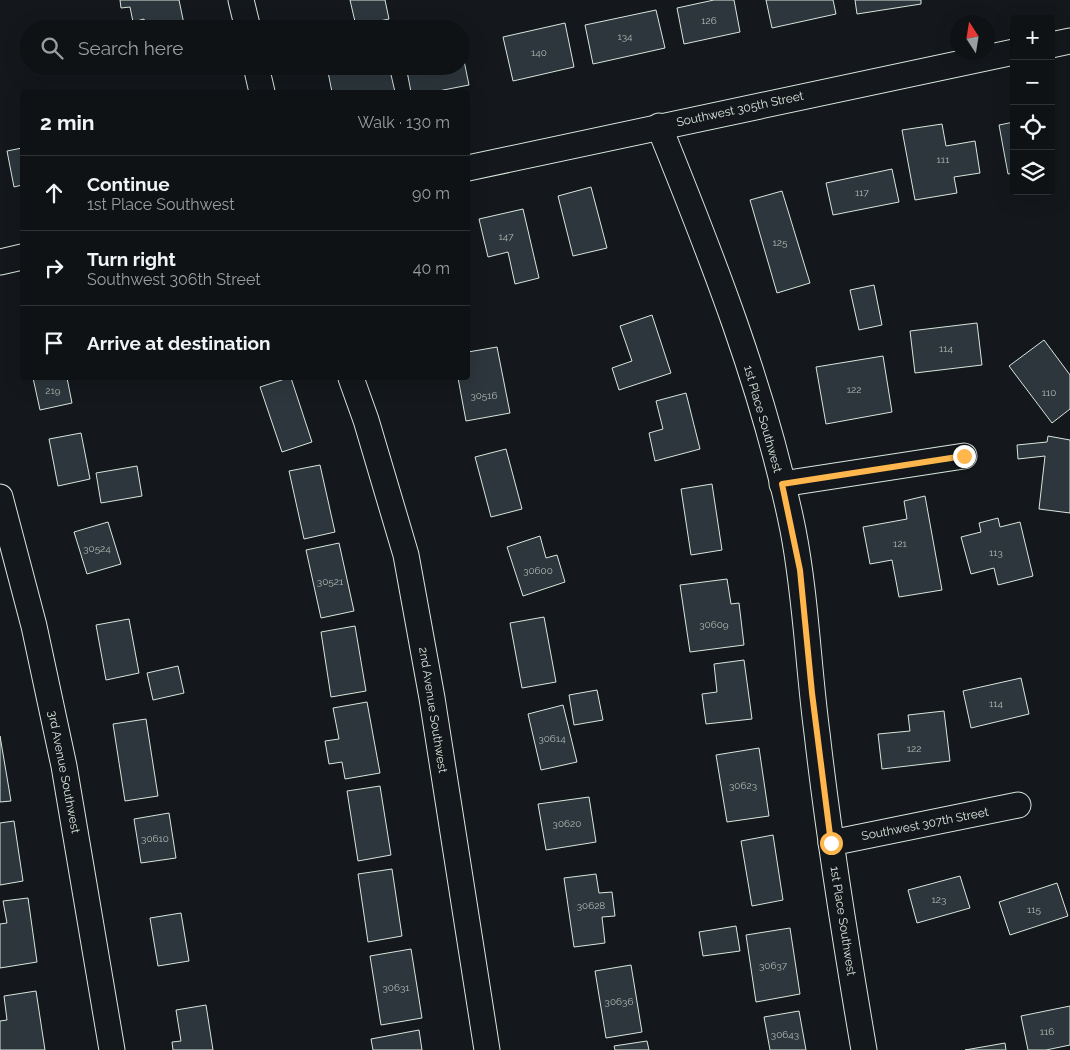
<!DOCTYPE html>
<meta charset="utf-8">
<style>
:root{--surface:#0f1215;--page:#1d2022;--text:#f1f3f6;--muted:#9b9ea0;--line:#2f3234}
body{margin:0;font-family:Raleway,sans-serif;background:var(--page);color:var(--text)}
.controls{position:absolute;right:15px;top:15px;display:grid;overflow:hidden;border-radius:5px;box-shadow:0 5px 20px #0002}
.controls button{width:45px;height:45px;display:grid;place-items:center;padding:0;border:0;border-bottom:1px solid var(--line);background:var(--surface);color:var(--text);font:25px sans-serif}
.compass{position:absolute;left:950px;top:15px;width:45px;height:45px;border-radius:50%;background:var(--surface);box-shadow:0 5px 20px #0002;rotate:348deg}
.stop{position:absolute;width:15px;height:15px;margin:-11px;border:4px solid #ffb74d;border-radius:50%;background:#fff}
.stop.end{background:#ffb74d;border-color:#fff;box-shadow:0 1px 5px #0008}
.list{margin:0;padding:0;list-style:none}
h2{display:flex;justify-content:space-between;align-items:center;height:65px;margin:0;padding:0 20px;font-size:21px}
h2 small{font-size:16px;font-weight:400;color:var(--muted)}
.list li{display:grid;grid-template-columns:32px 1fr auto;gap:15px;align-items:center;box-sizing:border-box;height:75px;padding:0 20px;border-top:1px solid var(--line)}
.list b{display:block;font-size:19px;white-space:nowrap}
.list p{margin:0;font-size:16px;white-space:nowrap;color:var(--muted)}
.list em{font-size:16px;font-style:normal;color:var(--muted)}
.icon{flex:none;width:28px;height:28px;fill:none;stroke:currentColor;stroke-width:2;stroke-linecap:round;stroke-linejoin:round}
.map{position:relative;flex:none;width:1070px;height:1050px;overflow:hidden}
.search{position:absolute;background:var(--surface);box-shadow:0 5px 20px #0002;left:20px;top:20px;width:450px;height:55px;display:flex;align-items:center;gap:12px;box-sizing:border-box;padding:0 18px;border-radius:28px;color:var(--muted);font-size:19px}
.panel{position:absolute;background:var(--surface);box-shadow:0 5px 20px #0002;left:20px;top:90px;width:450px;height:290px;border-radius:5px}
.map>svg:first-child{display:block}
.building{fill:#2c363c;stroke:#d8e6dc}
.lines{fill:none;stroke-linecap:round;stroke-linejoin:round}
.street-casing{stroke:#d8e6dc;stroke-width:27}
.street{stroke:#14181c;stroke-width:25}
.route{stroke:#ffb74d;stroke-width:6}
.labels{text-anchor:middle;stroke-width:4;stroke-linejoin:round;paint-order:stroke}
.number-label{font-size:10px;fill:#adbab4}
.street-label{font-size:12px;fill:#d8e6dc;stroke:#14181c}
</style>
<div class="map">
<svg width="1070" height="1050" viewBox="0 0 1070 1050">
<rect width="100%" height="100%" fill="#14181c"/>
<g class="building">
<polygon points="120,0 179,0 185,29 146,29 144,19 133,22 130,7 121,8"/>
<polygon points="350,0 385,0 389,19 356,26"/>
<polygon points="714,0 734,0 740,32 684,44 677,8"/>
<polygon points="766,0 833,0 836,14 772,28"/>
<polygon points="855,0 921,0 921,4 857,14"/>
<polygon points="656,10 665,48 593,64 585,25"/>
<polygon points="565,23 574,67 513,81 503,37"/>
<polygon points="462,51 469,85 433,92 411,92 406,66 461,66"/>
<polygon points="153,66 187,66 155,72"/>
<polygon points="332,66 389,66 395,92 332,92 327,67"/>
<polygon points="1014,122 1014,173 1008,174 999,125"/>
<polygon points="942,124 946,146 975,141 980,173 954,177 957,193 915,200 902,130"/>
<polygon points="22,148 22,185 14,187 7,151"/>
<polygon points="892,169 899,202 833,215 826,183"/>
<polygon points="591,187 607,248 573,256 558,196"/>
<polygon points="782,191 810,283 777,293 750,200"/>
<polygon points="523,209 539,278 515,284 508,252 488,257 479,219"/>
<polygon points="874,285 882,325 859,330 850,290"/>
<polygon points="652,315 671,373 619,390 612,368 632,361 620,326"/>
<polygon points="977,323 982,365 915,373 910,331"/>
<polygon points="1044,340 1070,375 1070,409 1052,423 1009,366"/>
<polygon points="497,347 510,413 466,421 458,378 468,378 468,352"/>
<polygon points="883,356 892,412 826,424 816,367"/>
<polygon points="33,378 67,378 72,403 40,410"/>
<polygon points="288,378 291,378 312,442 282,452 260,387"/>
<polygon points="686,393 700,449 655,461 649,433 663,429 656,401"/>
<polygon points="81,433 90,479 58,486 49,439"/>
<polygon points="1048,436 1070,440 1070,513 1039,509 1045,456 1018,459 1017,445 1047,442"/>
<polygon points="506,449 522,509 491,517 475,457"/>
<polygon points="320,465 335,532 304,539 289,471"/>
<polygon points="137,466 142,496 101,503 96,473"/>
<polygon points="712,484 722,550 691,555 681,489"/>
<polygon points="925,496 942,590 899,597 892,560 870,564 863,527 907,519 904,501"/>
<polygon points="998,518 1000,527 1020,522 1033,576 998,585 994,568 971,574 961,537 981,532 979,523"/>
<polygon points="108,522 121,564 87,574 74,532"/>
<polygon points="540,536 546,558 557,555 565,582 523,596 507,547"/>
<polygon points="339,543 354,611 321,618 306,550"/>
<polygon points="727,579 731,604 739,603 744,645 690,652 680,585"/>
<polygon points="544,617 556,682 522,688 510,623"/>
<polygon points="129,619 139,673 106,680 96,625"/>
<polygon points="355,626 366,691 331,697 321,632"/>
<polygon points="744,660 752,719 706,724 702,694 717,692 714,664"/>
<polygon points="178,666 184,693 153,700 147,673"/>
<polygon points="1021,678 1029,714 971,728 963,691"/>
<polygon points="597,690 603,720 574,725 569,695"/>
<polygon points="367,702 380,773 345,779 342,762 329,764 325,741 339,739 333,708"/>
<polygon points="563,705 577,762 541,770 528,714"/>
<polygon points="944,711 950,761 882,769 878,734 910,731 908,715"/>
<polygon points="146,719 158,796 125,801 113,724"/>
<polygon points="0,736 11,801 0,802"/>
<polygon points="759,748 769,816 727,822 716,755"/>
<polygon points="380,786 391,855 358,861 347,791"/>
<polygon points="589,797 596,842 546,850 538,804"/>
<polygon points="169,813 176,858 141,863 134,819"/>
<polygon points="14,821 23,881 0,885 0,823"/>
<polygon points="773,835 783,900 752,906 741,841"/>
<polygon points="392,869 402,936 368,942 358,874"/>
<polygon points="596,874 599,893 612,892 615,916 602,917 605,943 574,947 564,878"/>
<polygon points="960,876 970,908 917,923 908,890"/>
<polygon points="1057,883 1068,916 1010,935 999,902"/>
<polygon points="28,898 37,962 0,968 0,924 7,923 3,901"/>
<polygon points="181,913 189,961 158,966 150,918"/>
<polygon points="736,926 740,951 703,956 699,932"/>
<polygon points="790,928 800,994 756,1002 746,935"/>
<polygon points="411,949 422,1018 381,1025 370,956"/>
<polygon points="631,965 642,1032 606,1038 595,971"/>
<polygon points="36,991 45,1050 0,1050 0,1021 7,1020 4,996"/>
<polygon points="206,1005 213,1050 173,1050 172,1042 181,1041 176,1010"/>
<polygon points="1070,1006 1070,1045 1046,1050 1028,1050 1021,1016"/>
<polygon points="799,1011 806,1050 770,1050 764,1017"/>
<polygon points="419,1030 422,1050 373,1050 371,1039"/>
<polygon points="647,1041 649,1050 615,1050 614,1046"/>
<polygon points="1005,1043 1006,1050 965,1050"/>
</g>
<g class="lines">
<g class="street-casing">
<g id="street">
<polyline points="241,0 248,29"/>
<polyline points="1051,45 1070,41"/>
<polyline points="256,66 262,92"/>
<path d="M659 126C712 257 765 391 793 530 806 597 808 665 817 733 829 839 846 945 864 1050"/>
<polyline points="468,168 1014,52"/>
<polyline points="0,262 22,257"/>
<polyline points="351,378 366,420 406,555 432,698 487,1050"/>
<polyline points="782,484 964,456"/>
<polyline points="0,497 34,626 64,766 112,1050"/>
<polyline points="831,843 1018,805"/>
</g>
</g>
<use href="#street" class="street"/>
</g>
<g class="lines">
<polyline class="route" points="831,843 812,693 800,570 782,484 964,456"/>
</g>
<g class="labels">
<g class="number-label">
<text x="709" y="24">126</text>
<text x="625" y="40">134</text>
<text x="539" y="56">140</text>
<text x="943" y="163">111</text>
<text x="862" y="196">117</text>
<text x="506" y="240">147</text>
<text x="780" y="246">125</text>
<text x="946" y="352">114</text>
<text x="854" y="393">122</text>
<text x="53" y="394">219</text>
<text x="1049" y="396">110</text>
<text x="484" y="399">30516</text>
<text x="900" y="547">121</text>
<text x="97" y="552">30524</text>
<text x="996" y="556">113</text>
<text x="538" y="574">30600</text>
<text x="330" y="585">30521</text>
<text x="714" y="628">30609</text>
<text x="996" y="707">114</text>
<text x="552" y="742">30614</text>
<text x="914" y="752">122</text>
<text x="743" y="789">30623</text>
<text x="567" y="827">30620</text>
<text x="155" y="842">30610</text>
<text x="939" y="903">123</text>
<text x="591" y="909">30628</text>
<text x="1034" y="913">115</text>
<text x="773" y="969">30637</text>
<text x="396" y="991">30631</text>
<text x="619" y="1005">30636</text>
<text x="1047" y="1035">116</text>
<text x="785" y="1038">30643</text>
</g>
<g class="street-label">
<text transform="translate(740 109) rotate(-12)" y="4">Southwest 305th Street</text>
<text transform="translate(763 419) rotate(74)" y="4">1st Place Southwest</text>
<text transform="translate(433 710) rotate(81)" y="4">2nd Avenue Southwest</text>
<text transform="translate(64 772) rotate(79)" y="4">3rd Avenue Southwest</text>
<text transform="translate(925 824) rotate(-11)" y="4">Southwest 307th Street</text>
<text transform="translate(843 921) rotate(81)" y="4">1st Place Southwest</text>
</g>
</g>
</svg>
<div class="controls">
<button>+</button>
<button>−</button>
<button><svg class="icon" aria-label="locate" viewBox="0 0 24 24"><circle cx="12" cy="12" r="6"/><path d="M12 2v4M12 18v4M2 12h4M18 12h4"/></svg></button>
<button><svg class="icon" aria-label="layers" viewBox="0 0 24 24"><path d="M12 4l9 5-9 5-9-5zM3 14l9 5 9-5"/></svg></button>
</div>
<svg class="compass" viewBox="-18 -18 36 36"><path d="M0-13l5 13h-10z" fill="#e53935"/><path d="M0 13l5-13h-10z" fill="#9b9ea0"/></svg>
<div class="stop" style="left:831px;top:843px"></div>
<div class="stop end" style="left:964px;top:456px"></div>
<div class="search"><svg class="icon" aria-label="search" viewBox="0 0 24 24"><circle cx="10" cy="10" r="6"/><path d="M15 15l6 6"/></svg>Search here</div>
<section class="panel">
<h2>2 min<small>Walk · 130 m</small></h2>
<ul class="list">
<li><svg class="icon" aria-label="ahead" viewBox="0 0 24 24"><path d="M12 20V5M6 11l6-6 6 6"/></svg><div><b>Continue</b><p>1st Place Southwest</p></div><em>90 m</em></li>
<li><svg class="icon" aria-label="right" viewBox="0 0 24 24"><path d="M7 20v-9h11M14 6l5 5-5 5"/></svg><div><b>Turn right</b><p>Southwest 306th Street</p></div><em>40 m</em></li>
<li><svg class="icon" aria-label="arrive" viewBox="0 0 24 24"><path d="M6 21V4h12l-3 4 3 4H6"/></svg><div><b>Arrive at destination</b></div></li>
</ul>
</section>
</div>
